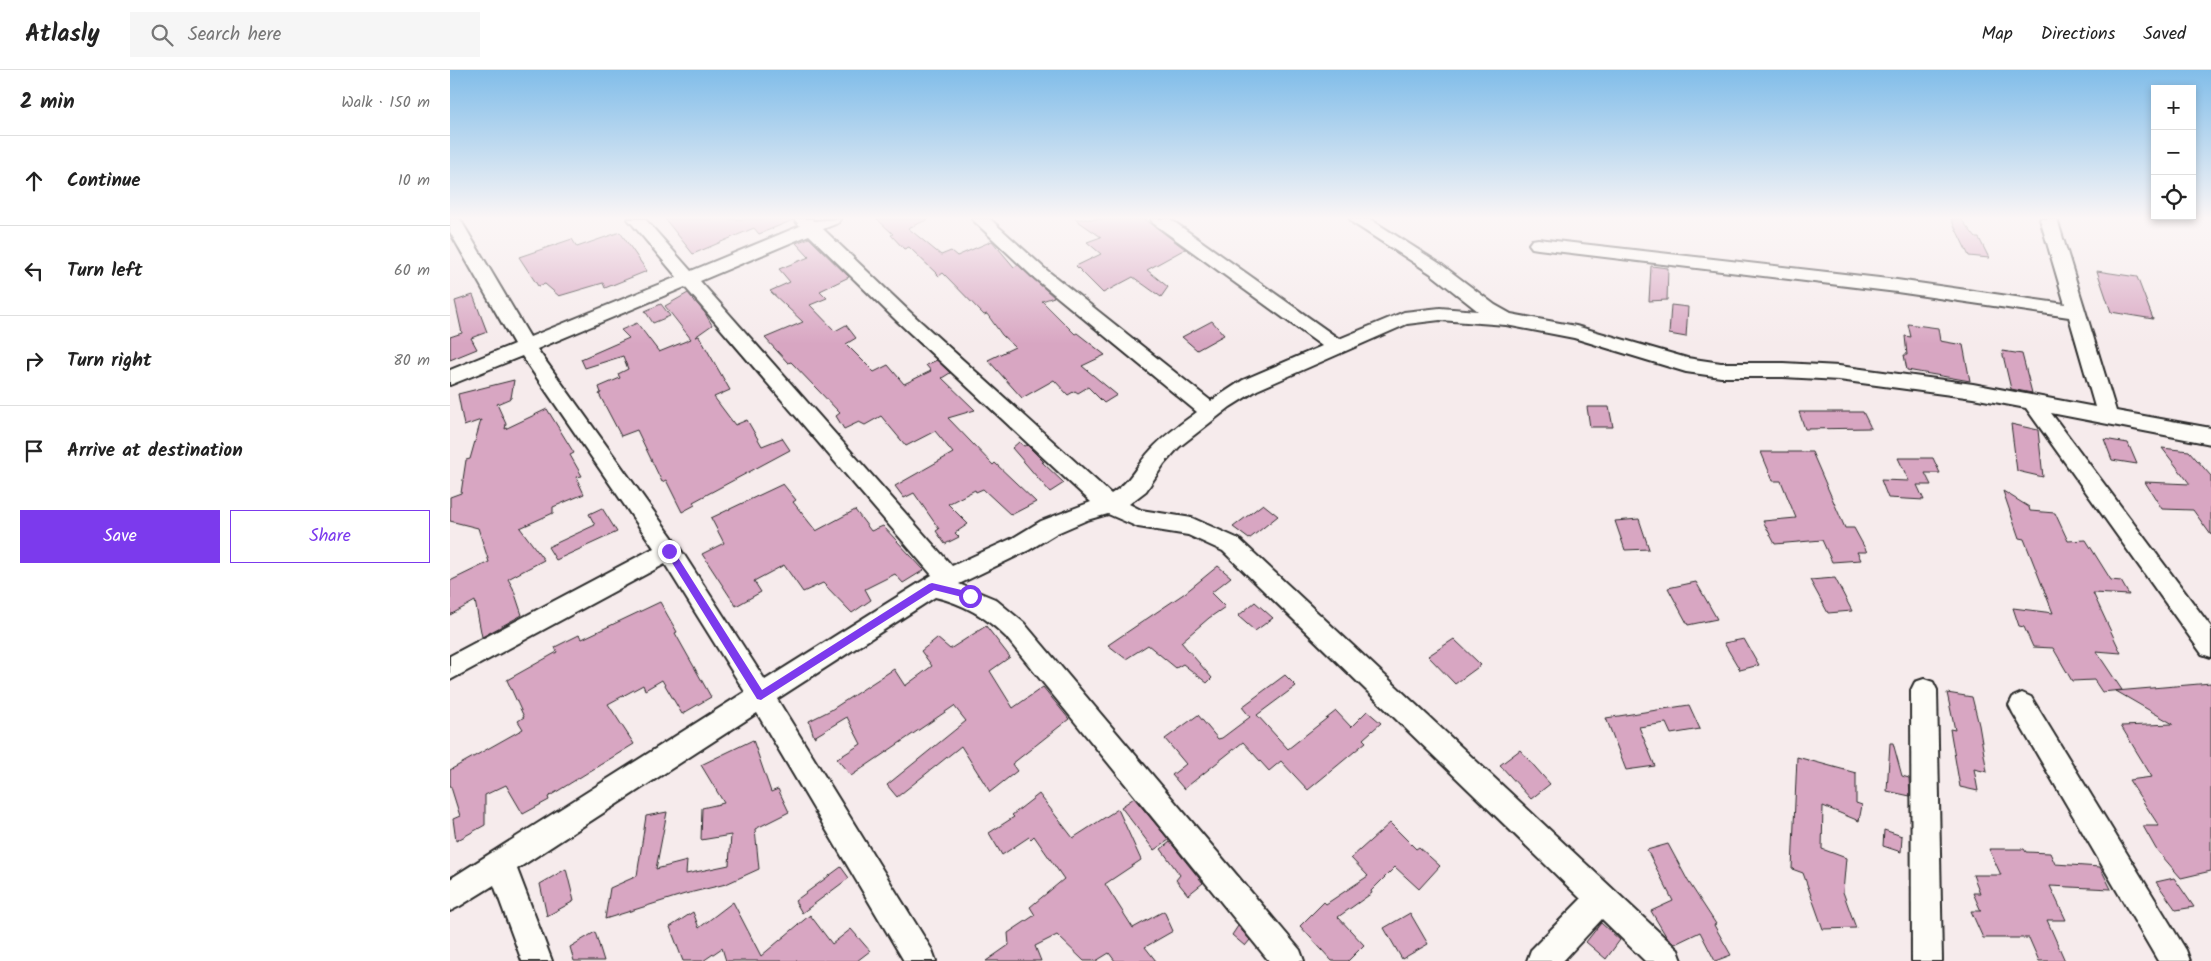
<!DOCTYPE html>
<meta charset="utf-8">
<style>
:root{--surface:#fff;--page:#f6f6f6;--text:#222;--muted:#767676;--line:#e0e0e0;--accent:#7c3aed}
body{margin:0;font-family:Kalam,sans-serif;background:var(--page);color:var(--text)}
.controls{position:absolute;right:15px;top:15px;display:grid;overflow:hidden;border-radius:0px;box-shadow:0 2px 8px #0003}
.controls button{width:45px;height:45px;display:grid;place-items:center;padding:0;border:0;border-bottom:1px solid var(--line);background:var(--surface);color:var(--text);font:25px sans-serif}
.stop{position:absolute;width:15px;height:15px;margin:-11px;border:4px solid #7c3aed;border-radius:50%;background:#fff}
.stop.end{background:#7c3aed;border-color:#fff;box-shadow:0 1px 5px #0008}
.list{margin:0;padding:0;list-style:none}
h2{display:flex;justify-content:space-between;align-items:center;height:65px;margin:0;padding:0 20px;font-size:21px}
h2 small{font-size:16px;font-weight:400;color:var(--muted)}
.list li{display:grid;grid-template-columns:32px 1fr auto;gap:15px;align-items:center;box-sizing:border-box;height:90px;padding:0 20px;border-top:1px solid var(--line)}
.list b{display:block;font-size:19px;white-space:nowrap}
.list em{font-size:16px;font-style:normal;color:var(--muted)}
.actions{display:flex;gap:10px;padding:15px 20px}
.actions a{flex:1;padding:11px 0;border:1px solid var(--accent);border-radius:0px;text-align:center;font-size:18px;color:var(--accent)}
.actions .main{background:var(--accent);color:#fff}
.icon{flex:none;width:28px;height:28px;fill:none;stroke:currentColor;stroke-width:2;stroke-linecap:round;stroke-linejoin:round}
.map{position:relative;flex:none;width:1761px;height:891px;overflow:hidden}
header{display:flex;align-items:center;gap:30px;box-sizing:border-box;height:70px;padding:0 25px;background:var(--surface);border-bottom:1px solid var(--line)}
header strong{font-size:24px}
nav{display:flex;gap:28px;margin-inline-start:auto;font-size:18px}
.search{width:350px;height:45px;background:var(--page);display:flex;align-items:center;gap:12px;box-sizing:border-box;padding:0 18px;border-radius:0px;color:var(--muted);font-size:19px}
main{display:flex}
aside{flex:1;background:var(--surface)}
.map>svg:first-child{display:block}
.building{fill:#d8a6c2;stroke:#2b2b2b}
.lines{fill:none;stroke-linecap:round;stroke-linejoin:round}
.minor-casing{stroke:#2b2b2b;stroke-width:4}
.minor{fill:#fdfcf7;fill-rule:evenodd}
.route{fill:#7c3aed}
</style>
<header>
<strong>Atlasly</strong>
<div class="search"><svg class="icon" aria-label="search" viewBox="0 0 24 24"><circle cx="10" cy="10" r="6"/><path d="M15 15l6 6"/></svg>Search here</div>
<nav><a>Map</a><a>Directions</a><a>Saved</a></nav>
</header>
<main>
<aside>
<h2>2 min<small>Walk · 150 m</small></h2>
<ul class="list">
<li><svg class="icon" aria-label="ahead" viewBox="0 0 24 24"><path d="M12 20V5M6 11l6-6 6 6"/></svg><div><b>Continue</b></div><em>10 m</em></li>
<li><svg class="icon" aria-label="left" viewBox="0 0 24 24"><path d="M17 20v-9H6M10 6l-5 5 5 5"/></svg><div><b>Turn left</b></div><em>60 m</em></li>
<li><svg class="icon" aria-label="right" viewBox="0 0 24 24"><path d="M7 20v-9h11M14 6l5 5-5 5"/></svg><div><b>Turn right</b></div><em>80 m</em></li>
<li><svg class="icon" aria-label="arrive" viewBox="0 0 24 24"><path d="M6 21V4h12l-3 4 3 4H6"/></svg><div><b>Arrive at destination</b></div></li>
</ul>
<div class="actions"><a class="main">Save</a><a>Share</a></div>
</aside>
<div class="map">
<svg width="1761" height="891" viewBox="0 0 1761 891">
<rect width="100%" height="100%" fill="#f6ebec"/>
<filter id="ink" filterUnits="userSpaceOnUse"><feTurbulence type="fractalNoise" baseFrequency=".02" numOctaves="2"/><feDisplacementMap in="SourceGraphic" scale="10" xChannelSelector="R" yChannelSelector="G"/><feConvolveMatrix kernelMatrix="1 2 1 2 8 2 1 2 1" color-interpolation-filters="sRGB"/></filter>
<g filter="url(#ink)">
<g class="building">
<polygon points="215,149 342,149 343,150 309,164 304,158 243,184"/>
<polygon points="427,149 479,149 458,158 491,185 501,181 507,186 542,171 564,197 568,195 604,227 592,231 625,264 627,263 655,285 632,296 667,325 654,333 638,317 628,323 625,321 618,325 604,310 572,328 538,290 565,277 552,265 537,244 534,245 493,203 489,206 459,177 454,179 441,165 443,164"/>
<polygon points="625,149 695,149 735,179 697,200 718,217 711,227 683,207 653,223 626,196 651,184 637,172 651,167"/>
<polygon points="1501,149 1511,149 1526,168 1529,168 1539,188 1519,186"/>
<polygon points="170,162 197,201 155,218 153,213 109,226 95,214 88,216 69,187 122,169 127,177"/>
<polygon points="359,168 399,207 370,221 377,228 360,235 385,261 396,255 406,268 396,274 424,302 438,295 454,314 481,301 476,295 487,290 500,303 492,308 525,340 498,348 543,395 545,393 586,432 561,445 533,419 526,422 525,420 498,434 518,454 505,463 509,467 495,474 486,461 489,459 464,423 454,428 445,416 503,383 485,361 456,376 431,346 415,355 409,352 394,359 386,346 390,343 341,292 338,293 315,268 353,252 320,221 340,212 329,199 359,187 346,173"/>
<polygon points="1201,196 1218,198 1217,230 1199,231"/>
<polygon points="1647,201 1687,207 1703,249 1661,242"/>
<polygon points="238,223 255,243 262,255 245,267 249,266 280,320 264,327 285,355 297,350 312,376 332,368 340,380 243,432 245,435 232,442 216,410 212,412 187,360 171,366 149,324 151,323 149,317 170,308 168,304 178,299 173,286 135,298 131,289 179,268 171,260 187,253 209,282 241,269 215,236"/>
<polygon points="23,225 37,262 21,268 27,279 0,290 0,267 12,263 5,231"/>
<polygon points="211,234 220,246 203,253 195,241"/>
<polygon points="1221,235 1238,237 1236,267 1219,264"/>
<polygon points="762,251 774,265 747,280 732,267"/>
<polygon points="1458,254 1488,258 1490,271 1513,275 1520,311 1457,300 1454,285 1457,285 1455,266 1461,267"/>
<polygon points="1552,281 1572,284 1582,323 1561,319"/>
<polygon points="64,310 61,328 47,334 56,354 55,359 97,339 124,383 120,385 132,406 126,407 134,424 103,437 103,443 70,458 94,490 58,509 63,518 72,545 32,567 25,531 0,545 0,511 39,492 28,458 0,451 0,427 11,423 16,390 20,389 31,350 14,356 8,324"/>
<polygon points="1137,337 1159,337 1163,357 1140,357"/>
<polygon points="1349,342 1413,342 1421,358 1355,359"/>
<polygon points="1561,354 1588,360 1593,407 1567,401"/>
<polygon points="1654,369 1678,373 1687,394 1662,390"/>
<polygon points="569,372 574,376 577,375 594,392 592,392 614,413 600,422 562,378"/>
<polygon points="1712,378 1739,381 1761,406 1761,465 1743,440 1712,439 1695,412 1740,414"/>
<polygon points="1311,382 1362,382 1395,458 1404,458 1417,482 1407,482 1411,490 1382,492 1372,470 1325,474 1313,451 1346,448 1331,411 1323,411"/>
<polygon points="1448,388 1483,388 1490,403 1475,403 1481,415 1467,415 1474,430 1438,428 1431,410 1459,411"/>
<polygon points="333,414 346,430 343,432 366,461 405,440 421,461 433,456 474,500 453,513 445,504 415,519 421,530 402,543 373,513 353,522 334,495 304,511 311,522 286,536 252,484 274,473 261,448"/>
<polygon points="1553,421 1579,437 1580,441 1605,443 1618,471 1636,470 1661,510 1671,511 1679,525 1643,523 1671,583 1646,581 1672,620 1652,622 1644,610 1622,611 1603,578 1583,577 1574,557 1569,556 1563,538 1603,543 1574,469 1569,468"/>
<polygon points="813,434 828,446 799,469 783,457"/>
<polygon points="152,438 167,462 106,490 98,477 145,455 139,444"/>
<polygon points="1189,449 1199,479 1175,480 1165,451"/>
<polygon points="768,496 781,507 761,523 775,537 759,548 731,572 762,608 757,613 733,594 726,598 698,575 676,589 658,575 735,523"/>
<polygon points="1385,508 1402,541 1378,543 1360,510"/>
<polygon points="1246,512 1267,549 1238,555 1218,518"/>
<polygon points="210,532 227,562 225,563 261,627 232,644 212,610 195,620 193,615 158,634 184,674 98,727 99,730 73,744 56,715 35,725 35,755 6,771 3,749 10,746 0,714 0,700 73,659 68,651 74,647 57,610 107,582 105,577 129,565 132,569"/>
<polygon points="805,532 823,548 805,561 788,546"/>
<polygon points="536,556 560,587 540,601 563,638 593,617 619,649 562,694 567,701 540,722 511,676 447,727 437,715 516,651 504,636 401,706 387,689 411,674 397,647 364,667 359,651 381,640 444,599 455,616 482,596 471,581 487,568 500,579"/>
<polygon points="1004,569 1031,595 1005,614 978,586"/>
<polygon points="1294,569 1309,595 1290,600 1274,573"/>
<polygon points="835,605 846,616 807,645 838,679 886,641 901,657 917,641 931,653 913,669 916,672 858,720 831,691 819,701 793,672 734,719 722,705 736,694 715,669 748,645 768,669 772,668 800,647 792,637"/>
<polygon points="1761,613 1761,801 1731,808 1706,779 1693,756 1709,756 1679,710 1702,707 1671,656 1723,654 1666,621"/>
<polygon points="1497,623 1522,627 1529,655 1537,702 1524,699 1528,721 1510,717 1500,659 1505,660"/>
<polygon points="1239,635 1250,659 1221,664 1216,653 1189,657 1205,696 1176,700 1156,648"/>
<polygon points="303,670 321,722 328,719 339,742 305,759 309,799 276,814 235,824 155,849 160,818 187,806 196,746 217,742 206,799 237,791 236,804 279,795 281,765 251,770 252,738 274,733 251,695"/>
<polygon points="1440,673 1443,673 1452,706 1459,708 1460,726 1437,721"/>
<polygon points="1070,680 1100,714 1081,729 1050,695"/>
<polygon points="1347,687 1406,703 1406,733 1412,735 1409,751 1373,736 1372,779 1396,788 1393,822 1406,858 1373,859 1353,803 1342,799"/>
<polygon points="589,724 623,768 668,739 691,790 655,814 683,858 714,841 723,861 695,877 706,891 665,891 659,883 646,891 634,891 607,865 585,876 591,891 536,891 559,875 558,863 585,845 580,837 614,809 584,766 581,769 579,767 552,785 539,763 564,747 562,745"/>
<polygon points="684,728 719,770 704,780 671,737"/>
<polygon points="940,753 966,779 969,777 990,796 969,819 945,797 921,821 922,823 888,847 914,875 898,891 882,891 850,856 874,832 876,834 918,806 901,788"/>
<polygon points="1434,760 1452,766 1451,782 1433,776"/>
<polygon points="720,772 753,813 738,825 726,810 730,805 711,779"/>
<polygon points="1218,774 1238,811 1266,854 1264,855 1281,885 1265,891 1250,862 1225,874 1216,866 1201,841 1223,831 1197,780"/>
<polygon points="1539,779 1574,779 1576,782 1600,783 1605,794 1650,797 1661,819 1600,816 1616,850 1597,850 1615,891 1589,891 1579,868 1533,868 1521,841 1531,841 1523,823 1530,823 1523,805 1551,805"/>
<polygon points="391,797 399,808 352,843 345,831"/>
<polygon points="116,799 124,831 97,846 90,814"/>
<polygon points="1724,808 1744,837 1726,840 1706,812"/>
<polygon points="283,832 311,886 360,845 382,874 401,859 420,881 407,891 276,891 272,878 253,891 233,891 220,857 243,842 249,858"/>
<polygon points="960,843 978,874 952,889 934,858"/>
<polygon points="1151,853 1170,870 1156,889 1136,872"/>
<polygon points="788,856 800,870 795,876 782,865"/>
<polygon points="145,862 154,891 124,891 120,877"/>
</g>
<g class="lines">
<g class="minor-casing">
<g id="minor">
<path d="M0 149H10L80 267 227 207 178 149H195L241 201 350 156 344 149H362L363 151 390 149 388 153 373 159 461 243 661 424C680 413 686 396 700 381 713 366 731 354 747 342L582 206 522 149H540L594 198 761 331 793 310 872 276 703 153 701 149H720L889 269 954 242 990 238 1028 241 980 203 903 153 900 149H920L992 195 1045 235 1061 244 1126 256 1237 288 1271 293H1333L1389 296 1523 314 1645 337 1619 247 1447 222 1088 179 1082 178 1079 174 1082 170 1088 169 1447 210 1615 234 1590 149H1607L1666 341 1761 358V374L1601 343 1761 557V587L1752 584 1576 338 1523 328 1389 310 1333 307H1271L1236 302 1124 268 1056 255 990 250 957 254 807 320 780 337 729 377 714 394 696 421 679 434 691 440 742 448 789 469 1228 880 1232 891H1195L1152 849 1113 891H1077L1081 880 1131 829 773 481 738 465 688 457 658 444 637 450 607 463 579 480 509 514 545 529 574 553 850 880 854 891H819L556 567C535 546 514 534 485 527L327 629 482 880 486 891H454L307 643 67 799 102 891H72L44 815 10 836 0 841V809L295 622 215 494 0 610V586L204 478 72 286 0 315V300L64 274 0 162ZM359 165 447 251 641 432 591 451 563 468 502 496 250 211ZM235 217 482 505 315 610 227 474 87 279Z"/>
<polygon points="1474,609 1483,612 1487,620 1492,891 1462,891 1461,620 1465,612"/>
<polygon points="1572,623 1581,627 1736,880 1740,891 1708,891 1563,643 1559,635 1563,627"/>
</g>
</g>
<use href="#minor" class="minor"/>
</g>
</g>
<linearGradient id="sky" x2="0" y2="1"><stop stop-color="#81bde9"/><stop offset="0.54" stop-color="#fbf6f6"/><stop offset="1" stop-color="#fbf6f6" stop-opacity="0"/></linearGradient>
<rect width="1761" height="274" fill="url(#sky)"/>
<polygon class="route" points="219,477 222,478 312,620 479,514 482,513 520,522 524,526 520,529 484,520 311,630 307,629 216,483 215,481"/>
</svg>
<div class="controls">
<button>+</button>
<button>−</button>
<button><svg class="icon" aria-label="locate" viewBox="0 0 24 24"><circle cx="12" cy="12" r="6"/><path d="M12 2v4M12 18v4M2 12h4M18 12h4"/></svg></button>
</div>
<div class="stop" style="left:520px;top:526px"></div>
<div class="stop end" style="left:219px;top:481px"></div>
</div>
</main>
